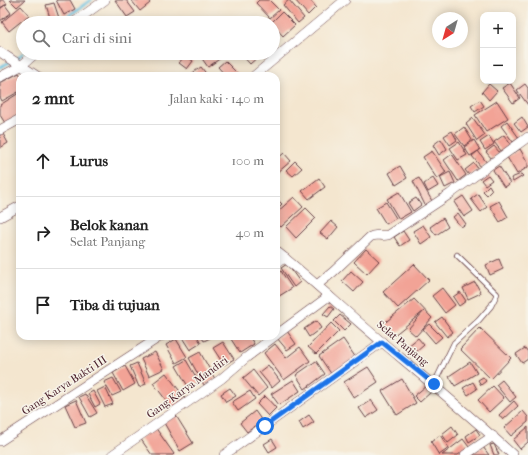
<!DOCTYPE html>
<html lang="id">
<meta charset="utf-8">
<style>
:root{--surface:#fff;--page:#f2f2f2;--text:#222;--muted:#767676;--line:#e0e0e0}
body{margin:0;font-family:"IM FELL French Canon",serif;background:var(--page);color:var(--text)}
.controls{position:absolute;right:12px;top:12px;display:grid;overflow:hidden;border-radius:8px;box-shadow:0 2px 10px #0003}
.controls button{width:36px;height:36px;display:grid;place-items:center;padding:0;border:0;border-bottom:1px solid var(--line);background:var(--surface);color:var(--text);font:20px sans-serif}
.compass{position:absolute;left:432px;top:12px;width:36px;height:36px;border-radius:50%;background:var(--surface);box-shadow:0 2px 10px #0003;rotate:217deg}
.stop{position:absolute;width:12px;height:12px;margin:-9px;border:3px solid #1a73e8;border-radius:50%;background:#fff}
.stop.end{background:#1a73e8;border-color:#fff;box-shadow:0 1px 4px #0008}
.list{margin:0;padding:0;list-style:none}
h2{display:flex;justify-content:space-between;align-items:center;height:52px;margin:0;padding:0 16px;font-size:17px}
h2 small{font-size:13px;font-weight:400;color:var(--muted)}
.list li{display:grid;grid-template-columns:26px 1fr auto;gap:12px;align-items:center;box-sizing:border-box;height:72px;padding:0 16px;border-top:1px solid var(--line)}
.list b{display:block;font-size:15px;white-space:nowrap}
.list p{margin:0;font-size:13px;white-space:nowrap;color:var(--muted)}
.list em{font-size:13px;font-style:normal;color:var(--muted)}
.icon{flex:none;width:22px;height:22px;fill:none;stroke:currentColor;stroke-width:2;stroke-linecap:round;stroke-linejoin:round}
.map{position:relative;flex:none;width:528px;height:455px;overflow:hidden}
.search{position:absolute;background:var(--surface);box-shadow:0 2px 10px #0003;left:16px;top:16px;width:264px;height:44px;display:flex;align-items:center;gap:10px;box-sizing:border-box;padding:0 14px;border-radius:22px;color:var(--muted);font-size:15px}
.panel{position:absolute;background:var(--surface);box-shadow:0 2px 10px #0003;left:16px;top:72px;width:264px;height:268px;border-radius:12px}
.map>svg:first-child{display:block}
.lines{fill:none;stroke-linecap:round;stroke-linejoin:round}
.stream{stroke:#64c1e2;stroke-width:3}
.building{fill:#f2a396}
.lane-casing{stroke:#643d44;stroke-width:6}
.street-casing{stroke:#643d44;stroke-width:10}
.lane{stroke:#fff;stroke-width:4.5}
.street{stroke:#fff;stroke-width:9}
.route{stroke:#1a73e8;stroke-width:5}
.labels{text-anchor:middle;stroke-width:3;stroke-linejoin:round;paint-order:stroke}
.street-label{font-size:11px;fill:#4a1f2b;stroke:#f7f3e8}
</style>
<div class="map">
<svg width="528" height="455" viewBox="0 0 528 455">
<rect width="100%" height="100%" fill="#f7f3e8"/>
<filter id="ink" filterUnits="userSpaceOnUse"><feTurbulence type="fractalNoise" baseFrequency=".025" numOctaves="2"/><feDisplacementMap in="SourceGraphic" scale="8" xChannelSelector="R" yChannelSelector="G"/><feConvolveMatrix kernelMatrix="1 2 1 2 8 2 1 2 1" color-interpolation-filters="sRGB"/></filter>
<filter id="wash" filterUnits="userSpaceOnUse"><feTurbulence type="fractalNoise" baseFrequency=".012" numOctaves="4" result="noise"/><feDisplacementMap in="SourceGraphic" scale="16" xChannelSelector="R" yChannelSelector="G"/><feGaussianBlur stdDeviation="0.9" result="paint"/><feColorMatrix in="noise" values="0 0 0 0 0 0 0 0 0 0 0 0 0 0 0 0 0 1.4 0 .05"/><feComposite in="paint" operator="in"/></filter>
<g filter="url(#wash)">
<rect width="100%" height="100%" fill="#f4e6cf"/>
<g class="lines">
<g class="stream">
<polyline points="58,23 91,0"/>
<polyline points="0,67 18,58 23,53"/>
</g>
</g>
<g id="blocks">
<g class="building">
<polygon points="0,0 4,0 7,4 0,8"/>
<polygon points="10,0 25,0 17,7"/>
<polygon points="56,0 70,0 75,9 64,15"/>
<polygon points="115,0 126,0 135,12 127,17"/>
<polygon points="131,0 148,0 150,3 140,11"/>
<polygon points="259,0 269,0 279,10 270,18 256,3"/>
<polygon points="289,0 304,18 298,23 283,5"/>
<polygon points="295,0 310,0 316,7 308,15"/>
<polygon points="54,3 59,18 51,21 46,5"/>
<polygon points="5,5 11,13 0,21 0,9"/>
<polygon points="21,6 29,15 9,31 2,22"/>
<polygon points="282,12 295,25 283,36 273,25 273,23 271,23"/>
<polygon points="198,53 223,53 225,55 208,67"/>
<polygon points="240,53 256,53 259,56 250,64"/>
<polygon points="185,55 193,61 187,69 179,63"/>
<polygon points="225,61 239,75 237,76 226,76 218,67"/>
<polygon points="201,67 208,76 188,76"/>
<polygon points="19,73 21,76 20,91 2,101 0,97 0,83"/>
<polygon points="510,83 520,98 513,103 502,88"/>
<polygon points="489,84 497,91 489,100 482,92"/>
<polygon points="525,84 528,88 528,105 517,90"/>
<polygon points="19,93 20,95 20,114 5,123 0,115 0,105"/>
<polygon points="480,100 484,106 475,112 471,106"/>
<polygon points="497,101 508,118 486,132 475,115"/>
<polygon points="522,117 528,127 521,132 514,123"/>
<polygon points="473,118 485,135 477,141 466,124"/>
<polygon points="507,121 519,138 513,142 501,126"/>
<polygon points="464,127 472,140 464,146 455,134"/>
<polygon points="452,131 457,140 450,145 444,136"/>
<polygon points="2,132 8,143 0,148 0,133"/>
<polygon points="504,135 511,145 502,152 494,142"/>
<polygon points="489,136 494,144 485,150 480,142"/>
<polygon points="441,139 447,149 439,155 433,145"/>
<polygon points="474,140 480,150 470,156 464,147"/>
<polygon points="459,142 467,155 458,160 450,148"/>
<polygon points="494,146 500,153 492,159 486,152"/>
<polygon points="520,149 528,163 528,167 517,174 507,157"/>
<polygon points="432,151 446,172 437,179 423,157"/>
<polygon points="478,151 487,163 481,167 472,156"/>
<polygon points="284,153 291,161 277,173 276,171 276,160"/>
<polygon points="452,154 466,175 458,181 444,160"/>
<polygon points="295,161 302,168 293,176 286,170"/>
<polygon points="474,163 478,169 469,175 465,170"/>
<polygon points="400,166 407,178 396,185 389,173"/>
<polygon points="499,166 510,183 504,187 493,170"/>
<polygon points="450,172 455,183 445,188 440,177"/>
<polygon points="521,174 523,176 513,182 511,178"/>
<polygon points="488,175 492,180 485,185 481,180"/>
<polygon points="319,178 325,187 309,199 302,191"/>
<polygon points="419,178 432,201 425,205 413,181"/>
<polygon points="433,178 438,186 428,192 424,184"/>
<polygon points="489,185 492,190 487,195 483,191"/>
<polygon points="399,192 411,212 399,219 387,199"/>
<polygon points="478,194 487,207 481,212 471,199"/>
<polygon points="463,196 473,211 464,217 454,202"/>
<polygon points="294,197 303,207 281,227 276,222 276,213"/>
<polygon points="276,198 282,204 276,210"/>
<polygon points="416,198 421,205 413,211 408,203"/>
<polygon points="499,201 508,217 500,222 490,206"/>
<polygon points="386,202 396,218 386,224 376,208"/>
<polygon points="306,208 316,218 296,238 286,227"/>
<polygon points="458,213 466,224 461,227 453,217"/>
<polygon points="443,218 448,227 436,235 430,227"/>
<polygon points="331,221 338,227 328,239 320,233"/>
<polygon points="423,225 431,237 421,244 413,231"/>
<polygon points="403,231 409,240 400,246 394,237"/>
<polygon points="366,249 379,261 367,274 354,262"/>
<polygon points="499,259 503,269 490,275 486,265"/>
<polygon points="287,264 300,282 294,287 281,268"/>
<polygon points="414,264 429,280 398,308 383,292"/>
<polygon points="281,271 292,288 276,298 276,274"/>
<polygon points="351,271 363,282 354,292 342,281"/>
<polygon points="475,282 481,293 468,299 463,288"/>
<polygon points="442,288 455,305 445,313 432,296"/>
<polygon points="460,292 466,301 459,306 453,297"/>
<polygon points="414,299 432,318 416,336 408,329 424,311 392,337 382,325"/>
<polygon points="330,306 334,309 328,317 323,314"/>
<polygon points="340,315 351,324 344,331 334,321"/>
<polygon points="442,317 453,332 447,337 435,322"/>
<polygon points="316,321 321,328 309,337 304,329"/>
<polygon points="331,323 339,331 316,354 308,347"/>
<polygon points="429,324 442,337 435,343 423,329"/>
<polygon points="480,328 511,358 491,379 460,349"/>
<polygon points="287,331 296,344 287,350 277,338"/>
<polygon points="181,336 197,336 201,343 190,350"/>
<polygon points="201,336 214,336 204,341"/>
<polygon points="229,336 249,336 254,344 240,353"/>
<polygon points="418,338 424,345 415,353 408,346"/>
<polygon points="176,339 187,357 176,363 166,345"/>
<polygon points="343,339 356,358 332,375 319,356"/>
<polygon points="223,342 234,359 224,365 213,348"/>
<polygon points="275,344 286,358 300,347 310,361 284,380 264,353"/>
<polygon points="525,348 528,352 528,359 522,363 516,354"/>
<polygon points="155,352 164,369 149,376 141,359"/>
<polygon points="200,352 215,379 204,385 189,358"/>
<polygon points="186,360 199,382 189,388 176,366"/>
<polygon points="316,361 325,374 305,389 296,375"/>
<polygon points="470,362 477,373 455,386 449,376"/>
<polygon points="137,363 146,384 139,387 130,366"/>
<polygon points="268,365 280,381 272,388 259,372"/>
<polygon points="125,366 135,384 123,391 113,373"/>
<polygon points="368,367 378,382 354,398 344,382"/>
<polygon points="253,370 267,388 258,396 243,378"/>
<polygon points="166,373 185,398 172,408 153,383"/>
<polygon points="483,377 486,381 481,385 478,380"/>
<polygon points="113,378 121,392 112,396 104,382"/>
<polygon points="402,379 416,403 397,415 382,391"/>
<polygon points="293,380 300,391 279,405 271,394"/>
<polygon points="502,380 516,397 510,402 496,385"/>
<polygon points="473,382 477,389 468,395 463,388"/>
<polygon points="426,386 431,392 420,402 414,396"/>
<polygon points="493,386 504,398 489,412 478,400"/>
<polygon points="105,387 113,404 105,407 97,391"/>
<polygon points="230,388 236,396 226,402 221,394"/>
<polygon points="93,391 100,404 95,407 88,394"/>
<polygon points="250,391 255,399 238,411 232,402"/>
<polygon points="85,394 97,413 90,417 79,397"/>
<polygon points="265,396 276,408 268,416 257,404"/>
<polygon points="76,400 86,423 75,427 65,405"/>
<polygon points="371,400 378,410 366,418 359,408"/>
<polygon points="514,401 518,406 503,420 499,415"/>
<polygon points="255,411 262,421 247,432 240,423"/>
<polygon points="523,411 528,417 528,422 511,436 504,428"/>
<polygon points="175,414 193,443 180,451 163,421"/>
<polygon points="309,415 314,422 303,429 299,422"/>
<polygon points="452,426 458,435 448,443 442,434"/>
<polygon points="155,427 174,454 173,455 152,455 140,438"/>
<polygon points="528,427 528,442 520,449 513,440"/>
<polygon points="476,429 480,435 469,442 466,436"/>
<polygon points="440,435 449,448 439,455 431,442"/>
<polygon points="272,439 277,447 269,452 264,444"/>
<polygon points="463,439 469,447 458,455 442,455"/>
<polygon points="494,444 499,455 494,455 490,445"/>
<polygon points="483,447 489,455 473,455 472,454"/>
</g>
</g>
</g>
<g filter="url(#ink)">
<use href="#blocks" fill-opacity="0" stroke="#643d44" stroke-width="1"/>
<g class="lines">
<g class="lane-casing">
<polyline id="lane" points="434,384 454,343 479,320 491,306 497,294 457,255"/>
</g>
<g class="street-casing">
<g id="street">
<polyline points="73,23 105,0"/>
<polyline points="0,52 37,76"/>
<polyline points="254,76 345,0"/>
<polyline points="0,77 21,66 36,53"/>
<polyline points="0,130 20,119"/>
<polyline points="0,217 20,206"/>
<path d="M276 251C313 280 346 312 382 342 426 379 471 416 513 455"/>
<polyline points="276,263 285,258"/>
<path d="M317 285 333 272 370 237C376 233 381 237 388 235L450 194 528 137"/>
<polyline points="276,335 329,296"/>
<polyline points="0,441 161,336"/>
<polyline points="112,455 221,379 247,357 275,336"/>
<polyline points="224,455 382,342"/>
<polyline points="465,455 493,436"/>
</g>
</g>
<use href="#lane" class="lane"/>
<use href="#street" class="street"/>
</g>
</g>
<g class="lines" filter="url(#ink)">
<polyline class="route" points="265,426 382,342 434,384"/>
</g>
<g class="labels">
<g class="street-label">
<text transform="translate(403 343) rotate(40)" y="4">Selat Panjang</text>
<text transform="translate(64 385) rotate(-33)" y="4">Gang Karya Bakti III</text>
<text transform="translate(187 387) rotate(-36)" y="4">Gang Karya Mandiri</text>
</g>
</g>
</svg>
<div class="controls">
<button>+</button>
<button>−</button>
</div>
<svg class="compass" viewBox="-18 -18 36 36"><path d="M0-13l5 13h-10z" fill="#e53935"/><path d="M0 13l5-13h-10z" fill="#767676"/></svg>
<div class="stop" style="left:265px;top:426px"></div>
<div class="stop end" style="left:434px;top:384px"></div>
<div class="search"><svg class="icon" aria-label="search" viewBox="0 0 24 24"><circle cx="10" cy="10" r="6"/><path d="M15 15l6 6"/></svg>Cari di sini</div>
<section class="panel">
<h2>2 mnt<small>Jalan kaki · 140 m</small></h2>
<ul class="list">
<li><svg class="icon" aria-label="ahead" viewBox="0 0 24 24"><path d="M12 20V5M6 11l6-6 6 6"/></svg><div><b>Lurus</b></div><em>100 m</em></li>
<li><svg class="icon" aria-label="right" viewBox="0 0 24 24"><path d="M7 20v-9h11M14 6l5 5-5 5"/></svg><div><b>Belok kanan</b><p>Selat Panjang</p></div><em>40 m</em></li>
<li><svg class="icon" aria-label="arrive" viewBox="0 0 24 24"><path d="M6 21V4h12l-3 4 3 4H6"/></svg><div><b>Tiba di tujuan</b></div></li>
</ul>
</section>
</div>
